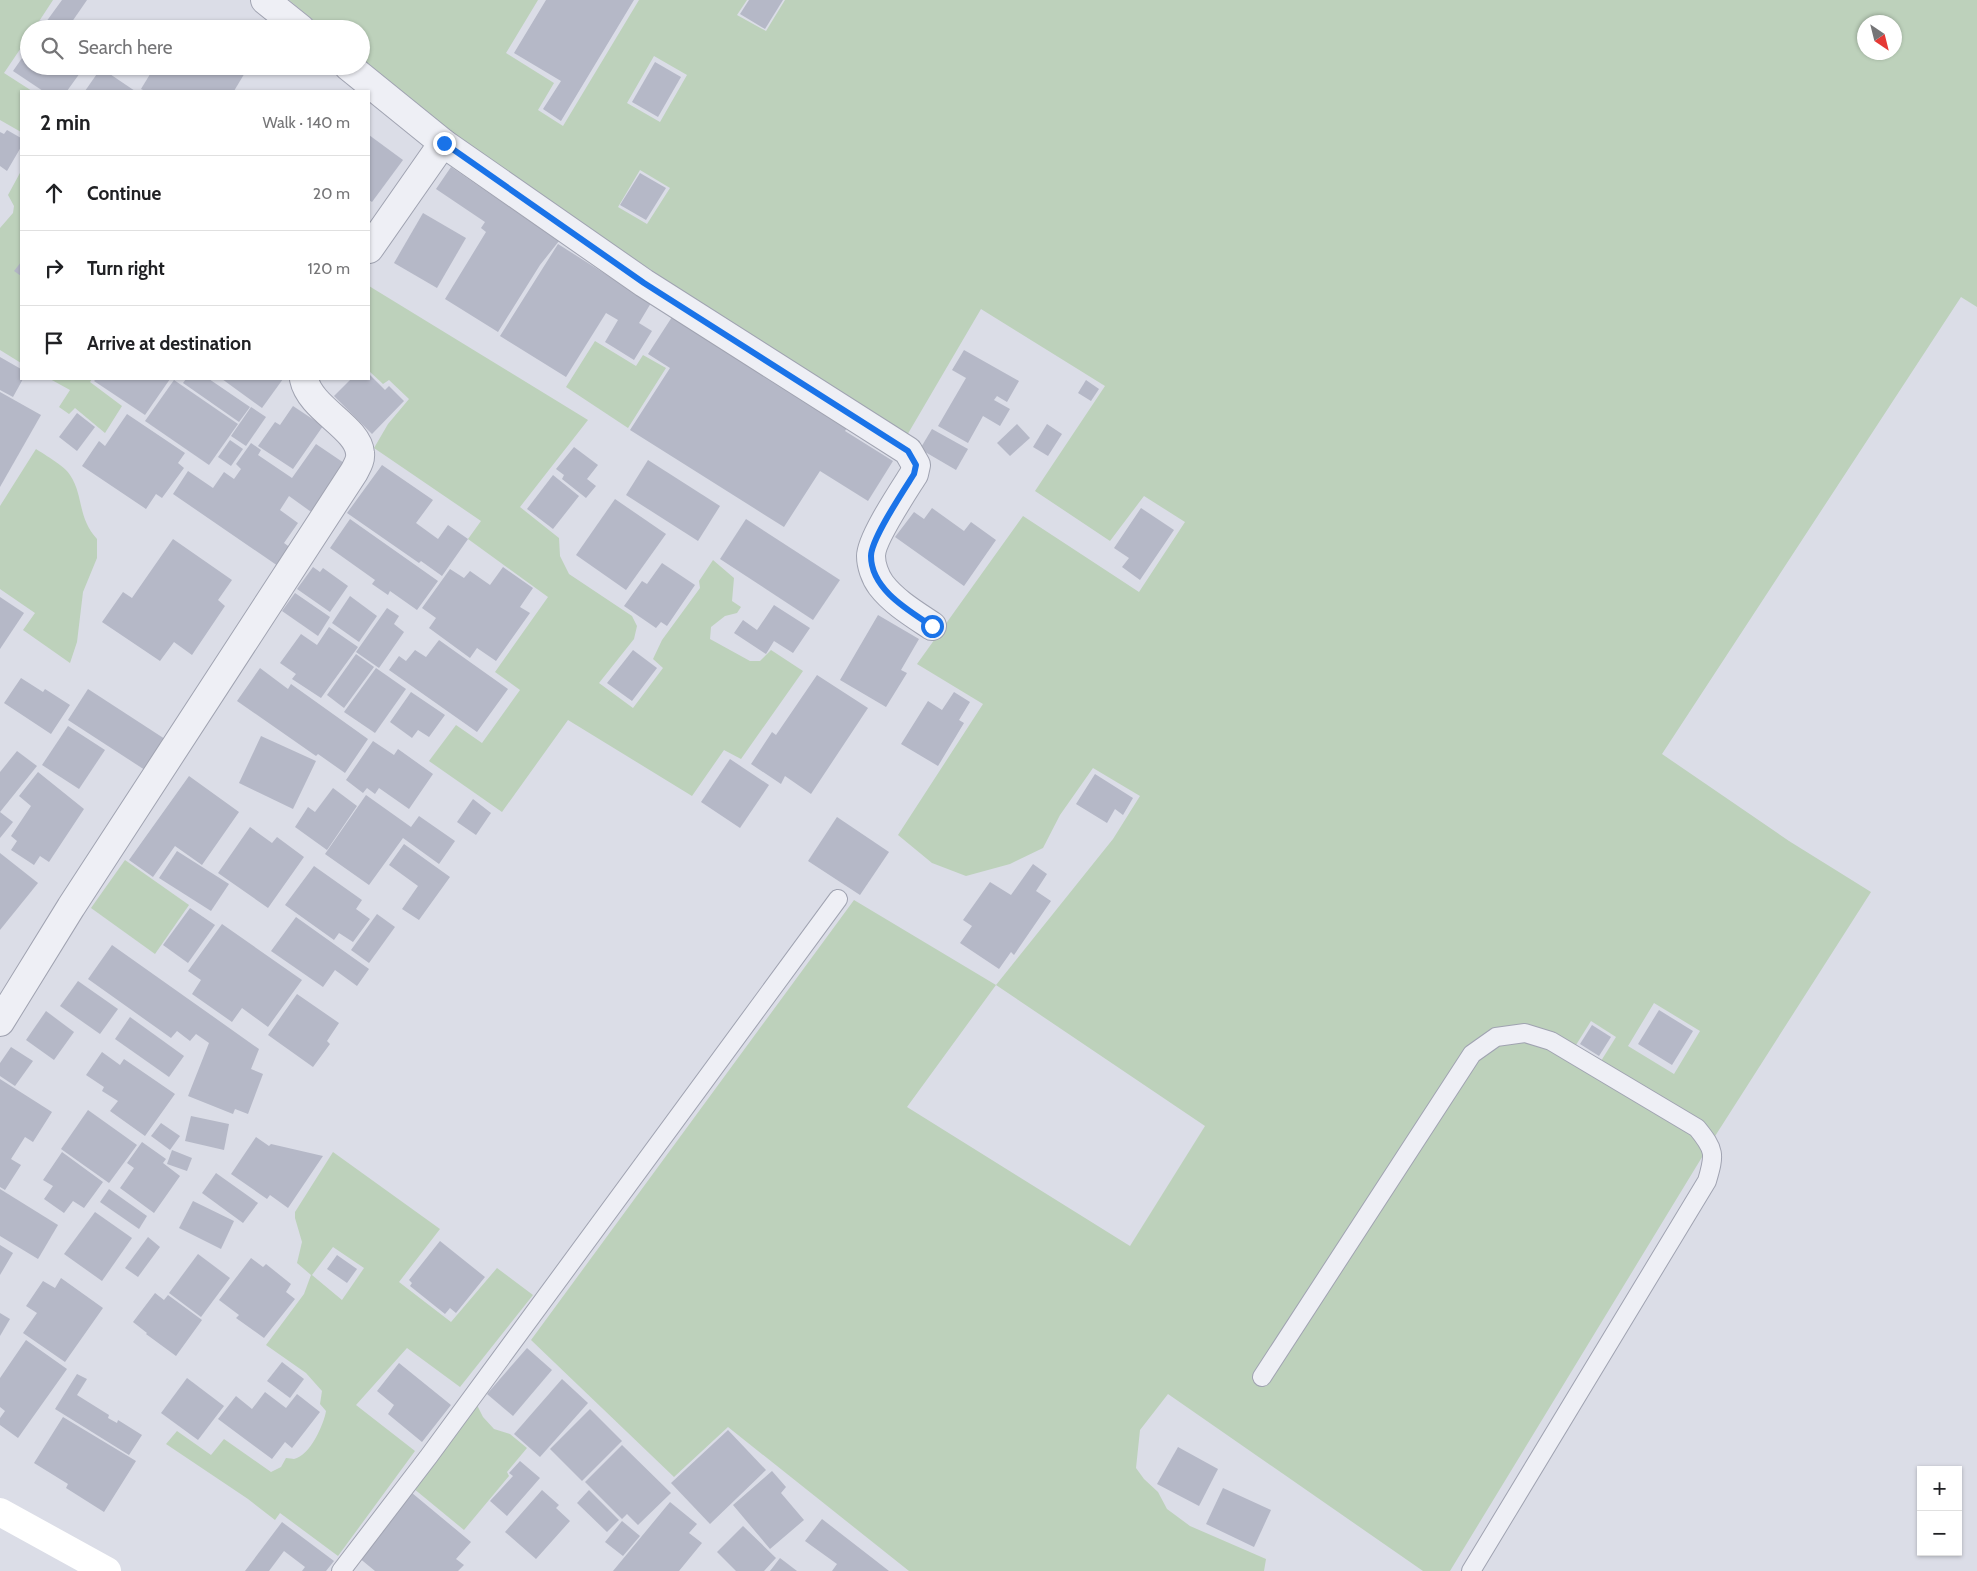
<!DOCTYPE html>
<meta charset="utf-8">
<style>
:root{--surface:#fff;--page:#f2f2f2;--text:#202124;--muted:#757577;--line:#e0e0e0}
body{margin:0;font-family:Cabin,sans-serif;background:var(--page);color:var(--text)}
.controls{position:absolute;right:15px;bottom:15px;display:grid;overflow:hidden;border-radius:0px;box-shadow:0 1px 4px #0004}
.controls button{width:45px;height:45px;display:grid;place-items:center;padding:0;border:0;border-bottom:1px solid var(--line);background:var(--surface);color:var(--text);font:25px sans-serif}
.compass{position:absolute;left:1857px;top:15px;width:45px;height:45px;border-radius:50%;background:var(--surface);box-shadow:0 1px 4px #0004;rotate:145deg}
.stop{position:absolute;width:15px;height:15px;margin:-11px;border:4px solid #1a73e8;border-radius:50%;background:#fff}
.stop.end{background:#1a73e8;border-color:#fff;box-shadow:0 1px 5px #0008}
.list{margin:0;padding:0;list-style:none}
h2{display:flex;justify-content:space-between;align-items:center;height:65px;margin:0;padding:0 20px;font-size:21px}
h2 small{font-size:16px;font-weight:400;color:var(--muted)}
.list li{display:grid;grid-template-columns:32px 1fr auto;gap:15px;align-items:center;box-sizing:border-box;height:75px;padding:0 20px;border-top:1px solid var(--line)}
.list b{display:block;font-size:19px;white-space:nowrap}
.list em{font-size:16px;font-style:normal;color:var(--muted)}
.icon{flex:none;width:28px;height:28px;fill:none;stroke:currentColor;stroke-width:2;stroke-linecap:round;stroke-linejoin:round}
.map{position:relative;flex:none;width:1977px;height:1571px;overflow:hidden}
.search{position:absolute;background:var(--surface);box-shadow:0 1px 4px #0004;left:20px;top:20px;width:350px;height:55px;display:flex;align-items:center;gap:12px;box-sizing:border-box;padding:0 18px;border-radius:28px;color:var(--muted);font-size:19px}
.panel{position:absolute;background:var(--surface);box-shadow:0 1px 4px #0004;left:20px;top:90px;width:350px;height:290px;border-radius:0px}
.map>svg:first-child{display:block}
.green{fill:#bdd1bb;fill-rule:evenodd}
.building{fill:#b5b8c7}
.lines{fill:none;stroke-linecap:round;stroke-linejoin:round}
.lane-casing{stroke:#a0a3b1;stroke-width:20}
.street-casing{stroke:#a0a3b1;stroke-width:30}
.lane{stroke:#eeeff5;stroke-width:18}
.street{stroke:#eeeff5;stroke-width:28}
.secondary{stroke:#fff;stroke-width:28}
.route{stroke:#1a73e8;stroke-width:6}
</style>
<div class="map">
<svg width="1977" height="1571" viewBox="0 0 1977 1571">
<rect width="100%" height="100%" fill="#dbdde7"/>
<g class="green">
<polygon points="0,0 53,0 34,29 29,29 29,36 4,73 32,91 21,91 21,132 0,120"/>
<path d="M289 0H538L506 53 554 83 538 110 563 126 639 0H747L737 15 766 31 785 0H1977V307L1961 297 1662 754 1789 841 1871 892 1710 1144 1450 1571H1423L1168 1394 1140 1430 1136 1468 1144 1479 1158 1492 1167 1509 1190 1526 1266 1559 1264 1571H909L728 1427 674 1477 531 1340 854 900 996 985 1113 839 1140 796 1093 768 1060 815 1043 848 1010 864 966 876 932 863 898 835 983 704 917 664 1023 516 1139 592 1185 522 1144 496 1110 541 1035 491 1105 386 981 309 906 437 735 330 653 271 626 254 458 138 361 59V29H324ZM1864 22H1894V52H1864ZM654 56 687 75 660 122 627 103ZM640 170 670 188 647 224 618 207ZM996 985 1205 1126 1130 1246 907 1107ZM1654 1003 1700 1031 1674 1074 1628 1046ZM1591 1021 1616 1037 1601 1061 1576 1045Z"/>
<polygon points="21,171 21,363 0,350 0,228 13,213 14,206 8,195"/>
<polygon points="369,286 588,420 520,507 559,538 560,556 569,574 632,616 637,626 634,639 599,683 633,708 663,668 653,659 662,640 700,588 699,581 713,560 734,578 732,601 741,607 737,613 725,616 711,627 710,639 750,661 760,661 771,650 803,671 741,759 724,750 692,796 568,720 502,812 429,761 456,725 482,743 520,690 495,672 548,597 468,539 481,521 374,448 388,424 409,399 389,380 383,384 369,371"/>
<polygon points="595,341 636,366 643,355 666,368 628,428 566,387"/>
<polygon points="50,379 92,379 90,382 122,406 105,433 75,408 69,414 59,407 70,390"/>
<path d="M36 449C45 455 65 466 70 475 84 496 77 517 97 539V558L83 592 77 642 70 663 23 630 35 613 0 589V506Z"/>
<polygon points="125,860 189,905 155,954 91,908"/>
<path d="M333 1152 440 1229 399 1282 451 1322 497 1268 533 1295 460 1387 407 1348 356 1405 415 1451 338 1556 280 1513 275 1520 248 1499 166 1444 177 1431 211 1455 224 1439 271 1472 281 1467 286 1458C289 1458 292 1459 294 1459 310 1456 324 1424 326 1411L320 1404 322 1391 306 1373 266 1345 304 1294 311 1275 297 1263 302 1242 295 1218V1212ZM333 1247 364 1268 342 1300 312 1275Z"/>
<polygon points="476,1403 483,1417 494,1429 510,1434 527,1448 507,1472 509,1476 464,1530 413,1488"/>
</g>
<g class="building">
<polygon points="62,0 87,0 67,29 55,29 46,22"/>
<polygon points="546,0 634,0 561,121 543,109 561,81 514,53"/>
<polygon points="749,0 783,0 765,29 740,14"/>
<polygon points="29,48 29,66 85,66 67,91 43,91 13,71"/>
<polygon points="655,62 681,77 658,117 632,102"/>
<polygon points="155,66 249,66 234,91 145,91 141,89"/>
<polygon points="101,68 135,91 85,91"/>
<polygon points="7,130 21,138 21,147 7,171 0,166 0,132 4,134"/>
<polygon points="369,135 403,160 372,202 369,200"/>
<polygon points="451,167 559,241 540,265 498,332 445,299 486,232 481,228 485,222 436,189"/>
<polygon points="640,173 666,188 646,220 620,205"/>
<polygon points="423,213 466,238 437,288 394,263"/>
<polygon points="558,244 651,303 639,323 652,331 634,360 605,342 618,320 606,313 566,377 500,336"/>
<polygon points="21,262 21,276 14,271"/>
<polygon points="672,317 847,428 845,431 893,461 868,501 820,471 784,527 630,430 670,368 648,354"/>
<polygon points="964,350 1019,381 1007,402 997,396 994,400 1010,409 1000,426 983,416 968,443 938,426 966,378 952,370"/>
<polygon points="0,357 21,369 21,379 23,379 13,397 0,390"/>
<polygon points="369,374 385,390 389,386 404,401 372,434 334,396 351,379 369,379"/>
<polygon points="96,379 170,379 145,415 94,381"/>
<polygon points="186,379 209,379 250,407 239,422 183,383"/>
<polygon points="222,379 283,379 262,408"/>
<polygon points="174,380 238,424 209,465 145,421"/>
<polygon points="1086,380 1099,389 1091,401 1078,393"/>
<polygon points="0,392 41,415 0,487"/>
<polygon points="293,406 323,426 293,469 258,446 275,422 280,425"/>
<polygon points="251,407 266,417 246,446 231,436"/>
<polygon points="77,413 95,427 77,451 59,437"/>
<polygon points="127,414 185,453 178,463 184,468 162,498 156,494 146,509 82,466 99,441 105,446"/>
<polygon points="1017,424 1030,438 1010,456 997,443"/>
<polygon points="1047,424 1062,434 1048,456 1033,447"/>
<polygon points="932,429 968,449 956,470 920,449"/>
<polygon points="230,440 243,449 231,466 218,457"/>
<polygon points="251,443 261,450 258,455 292,478 316,444 347,465 314,514 289,496 280,510 298,523 284,543 291,548 278,566 173,494 188,471 213,488 224,472 234,479 241,469 236,464"/>
<polygon points="574,447 598,465 587,479 596,486 586,498 562,479 564,475 556,469"/>
<polygon points="648,460 720,506 698,541 626,495"/>
<polygon points="382,465 433,500 416,523 438,539 448,525 468,539 442,576 421,561 419,563 347,513"/>
<polygon points="553,475 579,496 553,529 527,509"/>
<polygon points="615,499 666,534 626,590 576,555"/>
<polygon points="932,508 964,531 971,522 996,540 964,586 895,537 914,512 924,519"/>
<polygon points="1141,508 1174,530 1140,580 1122,567 1129,558 1114,548"/>
<polygon points="350,519 438,581 417,610 390,591 388,595 372,584 375,580 330,548"/>
<polygon points="746,519 840,580 813,620 720,559"/>
<polygon points="173,539 232,580 218,600 225,606 192,655 174,642 160,661 102,622 123,592 132,598"/>
<polygon points="662,563 695,585 667,626 661,622 656,628 624,606 642,581 647,584"/>
<polygon points="313,567 320,572 323,568 348,586 330,612 297,589"/>
<polygon points="503,567 533,588 520,607 530,613 496,661 477,648 470,658 429,628 436,618 422,608 450,569 464,578 470,571 490,585"/>
<polygon points="295,593 330,617 318,636 282,611"/>
<polygon points="350,596 377,616 359,642 332,623"/>
<polygon points="0,597 24,613 0,649"/>
<polygon points="774,605 810,628 793,653 774,641 766,654 734,633 743,620 757,630"/>
<polygon points="387,608 399,616 394,624 404,632 379,668 356,652"/>
<polygon points="878,615 919,639 901,670 907,673 886,707 840,680"/>
<polygon points="329,627 358,647 321,698 292,679 296,674 280,663 301,634 317,645"/>
<polygon points="439,640 508,689 477,732 389,670 399,656 406,661 415,650 426,657"/>
<polygon points="633,650 657,668 632,701 607,683"/>
<polygon points="356,654 374,667 344,708 327,695"/>
<polygon points="260,668 288,689 291,684 368,739 345,773 318,754 316,756 237,701"/>
<polygon points="376,668 406,689 375,733 344,712"/>
<polygon points="817,675 868,708 811,794 785,776 781,784 751,764 772,732 776,735"/>
<polygon points="21,678 43,692 45,689 70,705 51,734 4,703"/>
<polygon points="88,689 168,741 148,772 68,720"/>
<polygon points="411,692 445,715 429,737 418,730 412,738 390,722"/>
<polygon points="954,692 970,702 959,720 964,723 938,766 901,744 928,701 942,710"/>
<polygon points="68,726 105,750 79,789 42,765"/>
<polygon points="261,736 316,761 293,809 239,783"/>
<polygon points="373,741 394,755 398,749 433,774 409,809 379,788 375,794 367,788 363,793 346,780"/>
<polygon points="17,751 37,766 0,812 0,772"/>
<polygon points="730,759 769,785 740,828 701,802"/>
<polygon points="38,772 84,809 49,862 40,856 34,865 11,850 17,841 11,836 31,806 19,796"/>
<polygon points="1095,774 1133,798 1123,815 1115,809 1107,823 1076,804"/>
<polygon points="189,776 239,812 202,865 175,846 153,877 129,860"/>
<polygon points="333,788 357,806 327,850 295,827 308,807 315,812"/>
<polygon points="366,795 411,827 419,816 455,841 439,864 403,838 369,885 325,854"/>
<polygon points="473,799 491,813 476,835 457,822"/>
<polygon points="0,812 13,822 0,838"/>
<polygon points="837,817 889,852 860,895 808,861"/>
<polygon points="250,827 272,843 277,837 304,857 268,908 218,873"/>
<polygon points="404,844 450,877 419,920 402,909 418,886 389,865"/>
<polygon points="177,851 229,884 211,911 159,878"/>
<polygon points="0,853 38,883 0,930"/>
<polygon points="1033,864 1047,874 1036,891 1051,901 1014,955 1011,952 999,969 960,943 972,926 963,920 990,882 1011,895"/>
<polygon points="314,866 362,900 356,909 370,919 353,942 339,933 334,940 285,905"/>
<polygon points="190,908 215,925 188,963 163,945"/>
<polygon points="377,914 395,927 369,963 351,950"/>
<polygon points="296,917 369,969 357,986 335,970 323,987 271,951"/>
<polygon points="222,924 302,980 268,1027 242,1008 232,1022 192,994 201,980 188,971"/>
<polygon points="112,945 259,1049 251,1069 263,1074 248,1114 235,1109 233,1114 188,1096 209,1043 196,1034 190,1041 177,1031 171,1038 88,979"/>
<polygon points="78,981 118,1009 100,1034 60,1006"/>
<polygon points="297,994 339,1023 327,1041 330,1044 313,1067 268,1035"/>
<polygon points="1659,1010 1693,1031 1672,1065 1638,1044"/>
<polygon points="46,1011 74,1032 54,1060 26,1040"/>
<polygon points="130,1017 184,1056 169,1077 115,1039"/>
<polygon points="1592,1025 1611,1037 1599,1056 1580,1044"/>
<polygon points="11,1047 33,1061 15,1086 0,1076 0,1063"/>
<polygon points="102,1052 120,1065 124,1059 175,1094 145,1136 110,1111 118,1101 102,1091 104,1087 86,1075"/>
<polygon points="0,1079 52,1112 33,1142 25,1137 11,1159 21,1165 5,1190 0,1187"/>
<polygon points="88,1110 137,1145 109,1183 61,1149"/>
<polygon points="191,1116 229,1124 224,1150 185,1141"/>
<polygon points="161,1123 180,1136 170,1150 151,1136"/>
<polygon points="256,1137 269,1146 271,1144 323,1156 288,1208 270,1195 267,1199 231,1174"/>
<polygon points="142,1142 166,1159 163,1163 180,1176 154,1213 120,1188 134,1168 127,1163"/>
<polygon points="172,1150 192,1158 187,1171 167,1164"/>
<polygon points="62,1152 103,1182 84,1208 73,1201 64,1213 44,1199 53,1186 43,1180"/>
<polygon points="216,1173 258,1203 243,1223 202,1193"/>
<polygon points="0,1189 58,1225 38,1259 0,1236"/>
<polygon points="109,1189 147,1216 139,1229 100,1202"/>
<polygon points="193,1201 234,1221 221,1249 179,1228"/>
<polygon points="95,1212 132,1238 102,1281 64,1254"/>
<polygon points="148,1237 160,1247 138,1277 125,1268"/>
<polygon points="440,1241 485,1277 456,1313 450,1308 445,1314 410,1286 412,1283 409,1280"/>
<polygon points="0,1245 13,1253 0,1275"/>
<polygon points="198,1254 230,1278 201,1317 169,1293"/>
<polygon points="337,1255 357,1269 347,1283 327,1269"/>
<polygon points="251,1258 263,1267 266,1264 291,1284 286,1292 295,1299 264,1338 236,1318 239,1315 219,1300"/>
<polygon points="61,1278 103,1308 65,1362 23,1333 37,1313 26,1306 43,1281 55,1288"/>
<polygon points="155,1293 164,1300 168,1295 202,1320 176,1356 146,1334 147,1333 133,1322"/>
<polygon points="0,1313 10,1319 0,1336"/>
<polygon points="26,1340 67,1369 18,1438 0,1425 0,1418 5,1411 0,1407 0,1378"/>
<polygon points="527,1348 552,1370 513,1416 487,1394"/>
<polygon points="282,1362 304,1379 290,1398 267,1381"/>
<polygon points="399,1363 451,1405 422,1442 388,1414 394,1405 377,1391"/>
<polygon points="77,1374 87,1379 77,1395 109,1415 108,1418 117,1423 118,1420 142,1435 129,1455 55,1409"/>
<polygon points="187,1378 224,1406 198,1440 161,1413"/>
<polygon points="562,1379 588,1403 540,1457 514,1434"/>
<polygon points="265,1392 286,1408 297,1394 320,1412 292,1448 285,1442 272,1459 218,1419 236,1396 252,1409"/>
<polygon points="590,1409 622,1441 582,1481 550,1449"/>
<polygon points="63,1417 136,1461 104,1512 66,1488 68,1484 34,1463"/>
<polygon points="728,1430 766,1470 710,1524 671,1483"/>
<polygon points="622,1445 671,1493 638,1525 627,1514 622,1519 585,1482"/>
<polygon points="1178,1447 1218,1469 1199,1506 1157,1484"/>
<polygon points="520,1461 540,1478 507,1516 490,1501 513,1476 509,1473"/>
<polygon points="772,1471 786,1487 781,1493 804,1520 770,1549 733,1505"/>
<polygon points="1223,1488 1271,1510 1254,1547 1206,1524"/>
<polygon points="542,1490 559,1505 556,1508 570,1521 536,1559 505,1532"/>
<polygon points="589,1490 619,1520 607,1532 577,1503"/>
<polygon points="412,1493 471,1542 456,1559 464,1565 458,1571 375,1571 358,1557"/>
<polygon points="670,1502 697,1524 689,1533 702,1543 679,1571 613,1571"/>
<polygon points="822,1519 871,1557 889,1571 832,1571 837,1564 805,1541"/>
<polygon points="622,1521 640,1536 623,1556 605,1542"/>
<polygon points="282,1522 334,1561 326,1571 302,1571 305,1567 284,1551 269,1571 245,1571"/>
<polygon points="743,1526 776,1558 764,1571 736,1571 717,1552"/>
<polygon points="780,1558 797,1571 770,1571"/>
</g>
<g class="lines">
<g class="lane-casing">
<g id="lane">
<path d="M1262 1377 1472 1054 1496 1037 1525 1033 1551 1041 1697 1128C1715 1150 1715 1154 1707 1181L1471 1571"/>
<polyline points="341,1571 429,1456 838,899"/>
</g>
</g>
<g class="street-casing">
<g id="street">
<polyline points="265,0 301,29"/>
<path d="M348 66 443 143 644 283 908 451 916 465 914 474C904 490 871 539 871 556 871 565 875 577 881 585 894 602 914 614 932 626"/>
<polyline points="369,249 443,143"/>
<path d="M0 1022 71 907 354 472C357 466 361 460 360 453 358 427 310 409 304 379"/>
</g>
</g>
<use href="#lane" class="lane"/>
<use href="#street" class="street"/>
<polyline class="secondary" points="0,1512 107,1571"/>
</g>
<g class="lines">
<path class="route" d="M444 143 644 283 908 451 916 465 914 474C904 490 871 539 871 556 871 589 908 610 932 626"/>
</g>
</svg>
<div class="controls">
<button>+</button>
<button>−</button>
</div>
<svg class="compass" viewBox="-18 -18 36 36"><path d="M0-13l5 13h-10z" fill="#e53935"/><path d="M0 13l5-13h-10z" fill="#757577"/></svg>
<div class="stop" style="left:932px;top:626px"></div>
<div class="stop end" style="left:444px;top:143px"></div>
<div class="search"><svg class="icon" aria-label="search" viewBox="0 0 24 24"><circle cx="10" cy="10" r="6"/><path d="M15 15l6 6"/></svg>Search here</div>
<section class="panel">
<h2>2 min<small>Walk · 140 m</small></h2>
<ul class="list">
<li><svg class="icon" aria-label="ahead" viewBox="0 0 24 24"><path d="M12 20V5M6 11l6-6 6 6"/></svg><div><b>Continue</b></div><em>20 m</em></li>
<li><svg class="icon" aria-label="right" viewBox="0 0 24 24"><path d="M7 20v-9h11M14 6l5 5-5 5"/></svg><div><b>Turn right</b></div><em>120 m</em></li>
<li><svg class="icon" aria-label="arrive" viewBox="0 0 24 24"><path d="M6 21V4h12l-3 4 3 4H6"/></svg><div><b>Arrive at destination</b></div></li>
</ul>
</section>
</div>
